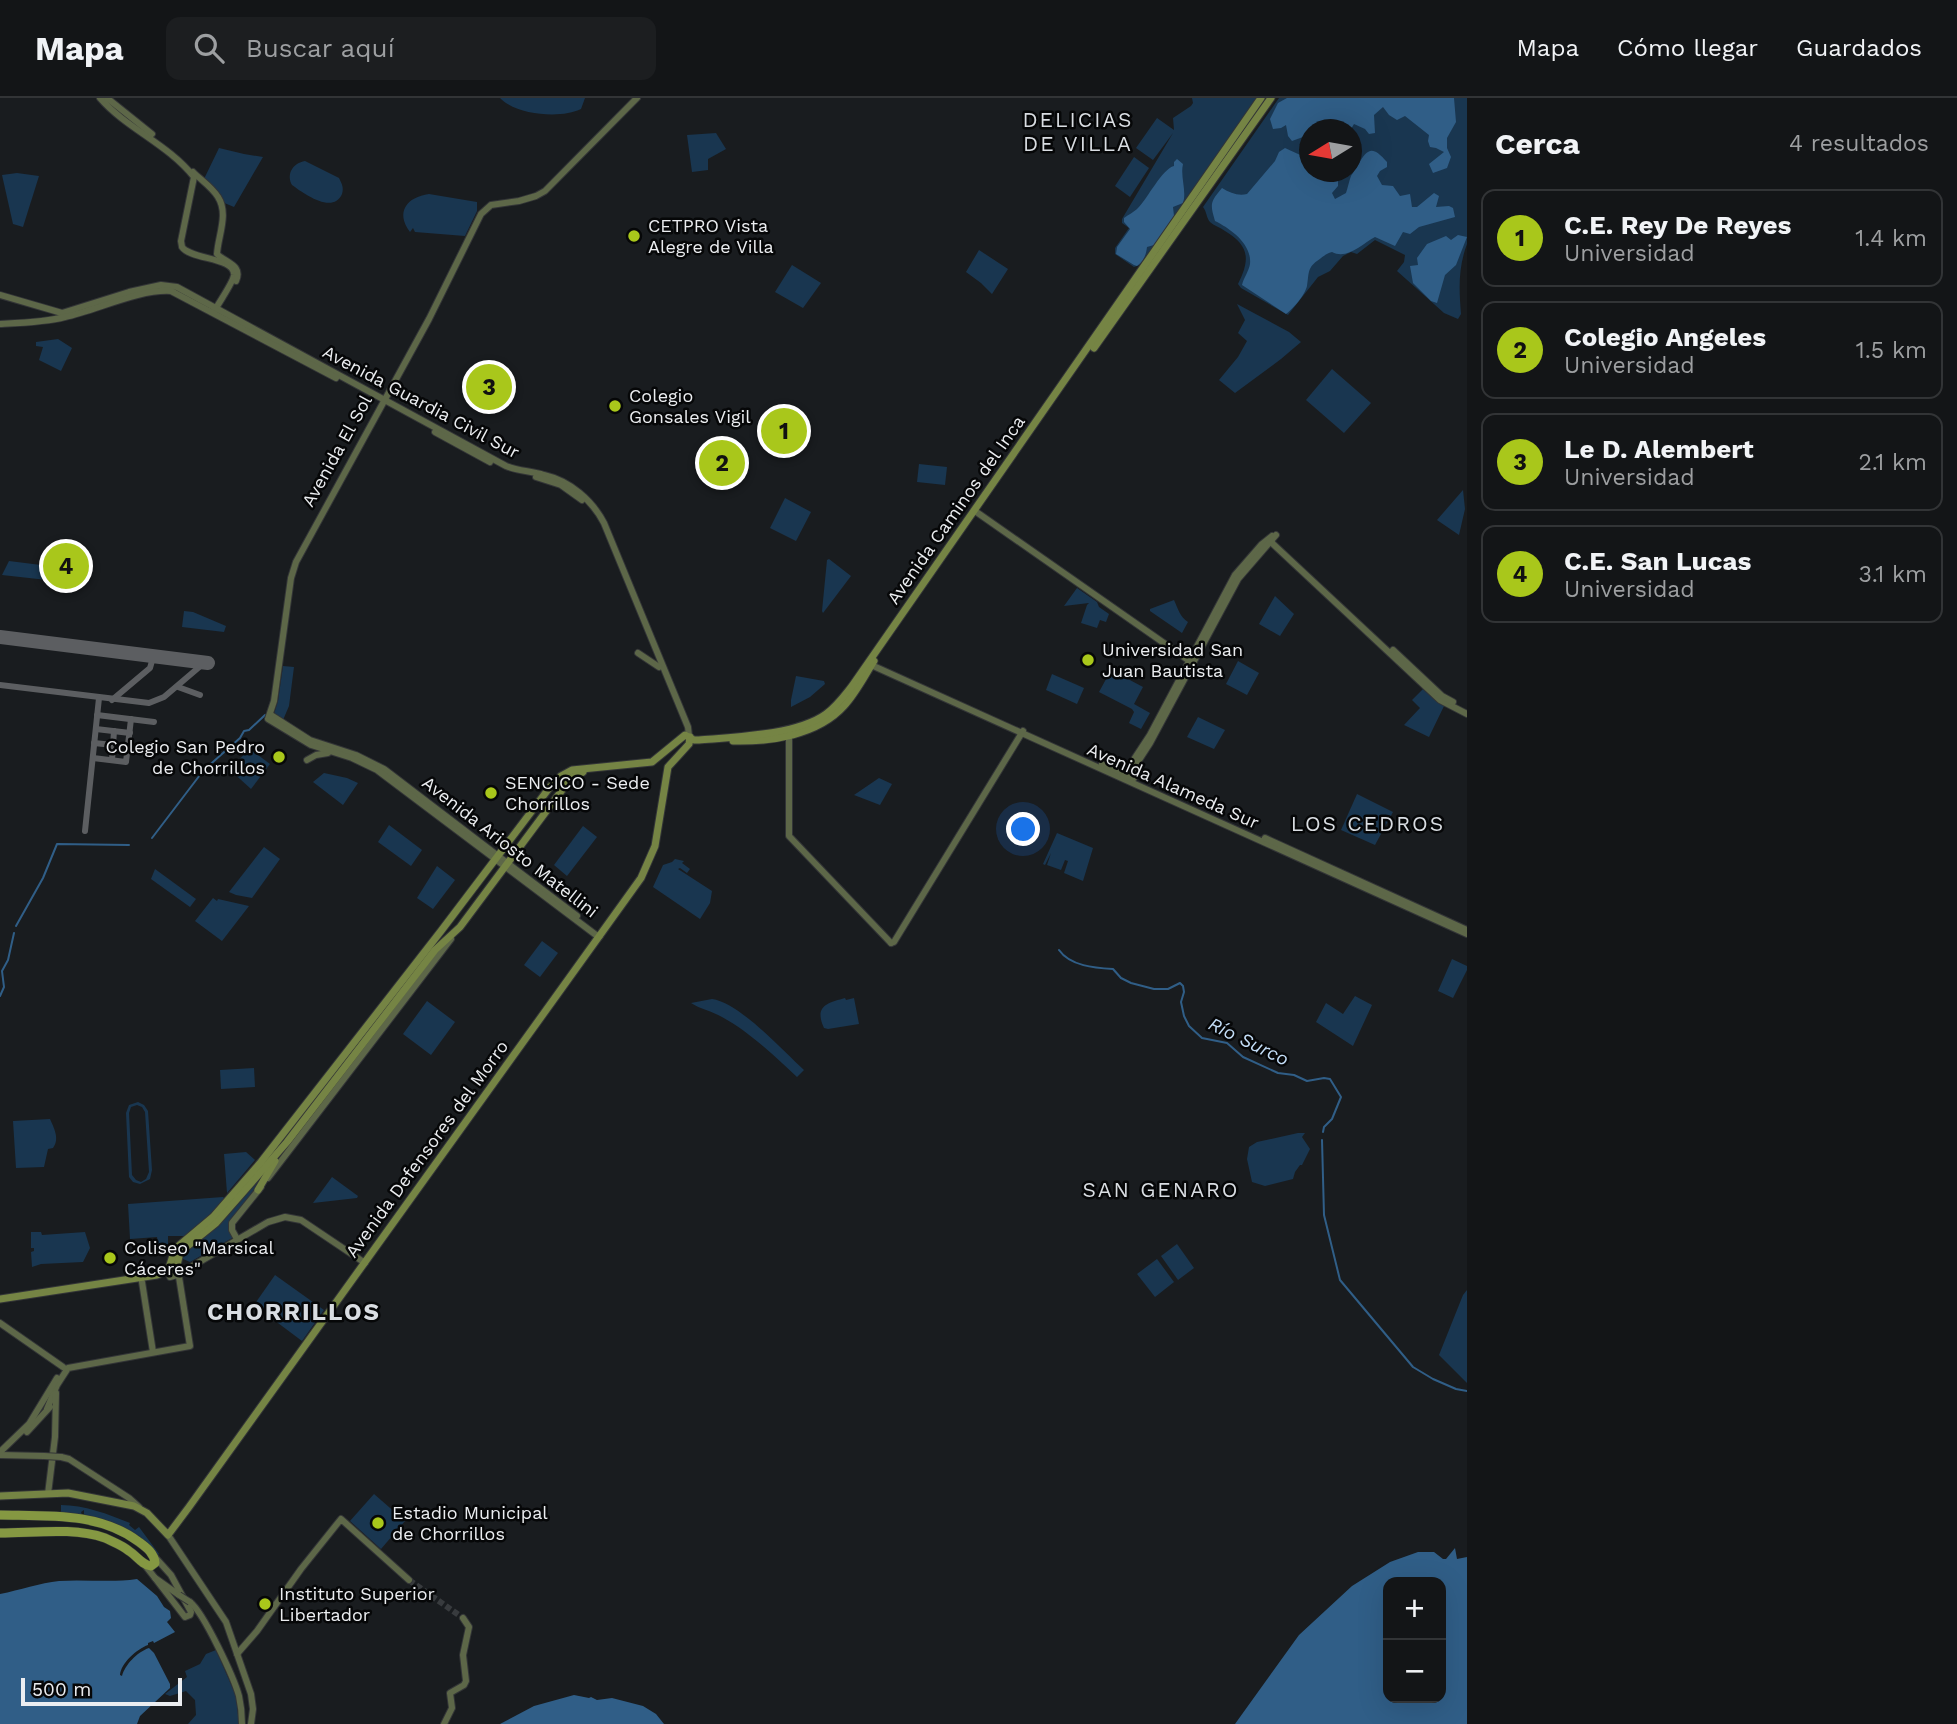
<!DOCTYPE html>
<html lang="es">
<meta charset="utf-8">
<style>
:root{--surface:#131517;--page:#1c1e20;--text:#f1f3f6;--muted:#9d9fa1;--line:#323436;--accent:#a9c71b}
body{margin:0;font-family:"Work Sans",sans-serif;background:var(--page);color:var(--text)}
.controls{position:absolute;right:21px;bottom:21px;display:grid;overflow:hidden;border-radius:14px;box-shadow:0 7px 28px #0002}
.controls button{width:63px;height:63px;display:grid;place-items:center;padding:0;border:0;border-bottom:2px solid var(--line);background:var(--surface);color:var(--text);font:35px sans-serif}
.compass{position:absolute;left:1299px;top:21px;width:63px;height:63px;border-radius:50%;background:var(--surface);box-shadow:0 7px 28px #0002;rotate:259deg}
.scale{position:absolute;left:21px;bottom:18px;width:161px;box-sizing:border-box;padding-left:7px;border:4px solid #ebedf0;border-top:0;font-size:19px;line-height:24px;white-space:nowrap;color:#ebedf0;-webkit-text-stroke:5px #060708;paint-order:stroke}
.you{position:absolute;left:1024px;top:732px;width:24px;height:24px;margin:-18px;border:5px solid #fff;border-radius:50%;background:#1a73e8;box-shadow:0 0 0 10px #1a73e833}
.badge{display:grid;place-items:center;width:46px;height:46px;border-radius:50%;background:var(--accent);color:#111;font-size:23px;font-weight:700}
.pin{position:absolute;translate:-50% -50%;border:4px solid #fff;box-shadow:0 2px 7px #0006}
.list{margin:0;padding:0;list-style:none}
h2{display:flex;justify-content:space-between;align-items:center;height:91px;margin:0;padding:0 28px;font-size:30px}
h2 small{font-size:23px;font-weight:400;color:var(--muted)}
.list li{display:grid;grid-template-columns:46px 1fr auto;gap:21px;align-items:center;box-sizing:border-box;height:98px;margin:0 14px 14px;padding:0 14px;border:2px solid var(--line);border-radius:14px}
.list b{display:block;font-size:26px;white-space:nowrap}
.list p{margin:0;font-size:23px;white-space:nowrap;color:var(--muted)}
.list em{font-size:23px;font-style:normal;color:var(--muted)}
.icon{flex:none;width:38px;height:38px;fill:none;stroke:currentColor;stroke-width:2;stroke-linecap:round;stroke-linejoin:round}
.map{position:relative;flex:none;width:1467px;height:1626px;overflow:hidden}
header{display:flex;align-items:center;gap:42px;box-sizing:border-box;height:98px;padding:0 35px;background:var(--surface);border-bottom:2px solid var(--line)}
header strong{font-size:33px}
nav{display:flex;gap:38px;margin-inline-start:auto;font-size:24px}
.search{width:490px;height:63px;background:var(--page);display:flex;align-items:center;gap:18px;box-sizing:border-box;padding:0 24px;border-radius:14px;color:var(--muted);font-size:26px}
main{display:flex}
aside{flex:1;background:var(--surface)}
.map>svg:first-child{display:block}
.green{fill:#193650;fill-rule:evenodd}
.water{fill:#305e87;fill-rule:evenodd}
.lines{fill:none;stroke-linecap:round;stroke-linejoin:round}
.stream{stroke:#305e87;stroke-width:2}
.taxiway{stroke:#5c5e61;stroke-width:6}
.runway{stroke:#5c5e61;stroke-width:14}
.secondary-tunnel{stroke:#383b3e;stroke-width:6;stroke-dasharray:6 3;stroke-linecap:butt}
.secondary-casing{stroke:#333537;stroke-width:8}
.primary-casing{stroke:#333537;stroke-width:9}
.trunk-casing{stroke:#333537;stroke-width:10}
.secondary{stroke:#5d6748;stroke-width:6}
.primary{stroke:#758444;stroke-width:7}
.trunk{stroke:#859842;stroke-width:9}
.secondary-bridge-casing{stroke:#333537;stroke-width:8;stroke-linecap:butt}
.secondary-bridge{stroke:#5d6748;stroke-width:6}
.poi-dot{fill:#a9c71b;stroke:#060708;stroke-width:2.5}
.labels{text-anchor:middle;stroke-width:5;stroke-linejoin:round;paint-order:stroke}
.poi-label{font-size:18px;fill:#ebedf0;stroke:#060708;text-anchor:start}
.street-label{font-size:18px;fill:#ebedf0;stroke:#060708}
.water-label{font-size:19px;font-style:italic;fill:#c3ddf7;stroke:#060708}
.quarter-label{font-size:21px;letter-spacing:2px;fill:#d9dde2;stroke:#060708}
.district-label{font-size:24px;font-weight:bold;letter-spacing:2px;fill:#d9dde2;stroke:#060708}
</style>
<header>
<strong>Mapa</strong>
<div class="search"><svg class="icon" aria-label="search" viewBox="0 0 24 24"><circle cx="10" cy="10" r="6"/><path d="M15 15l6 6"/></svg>Buscar aquí</div>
<nav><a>Mapa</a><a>Cómo llegar</a><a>Guardados</a></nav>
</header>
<main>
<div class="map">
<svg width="1467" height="1626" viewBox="0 0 1467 1626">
<rect width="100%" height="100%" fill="#191c1f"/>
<g class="green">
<path d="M500 0H585L581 11C561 21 516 17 500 0Z"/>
<polygon points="1192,0 1258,0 1145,160 1140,167 1134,169 1115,156 1115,150 1129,130 1122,125 1122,121 1173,35 1153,62 1136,50 1157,20 1174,32 1173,20 1191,8 1193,5"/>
<path d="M1279 0H1467V146C1458 170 1459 191 1461 216L1458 221 1444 215 1397 173 1404 164 1405 157 1375 142 1357 156 1351 154 1343 158 1330 173 1318 179 1288 217 1241 190 1238 186C1250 162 1250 148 1225 133 1220 129 1214 128 1210 124 1206 119 1207 114 1203 109ZM1310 32H1352V74H1310Z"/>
<polygon points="716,35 726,51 708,61 708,72 692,74 687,37"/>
<polygon points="219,50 244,56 263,59 234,109 222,104 204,81"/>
<polygon points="1134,59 1149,70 1130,99 1115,88"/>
<path d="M305 63 339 80C342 86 344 90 342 96 333 117 303 95 292 87 286 76 293 65 305 63Z"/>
<polygon points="17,75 39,78 23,129 13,126 2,77"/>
<path d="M429 96 477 104V113L465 138 415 134 413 130 410 134C395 114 407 99 429 96Z"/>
<polygon points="979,152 1008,171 992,196 981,185 966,174"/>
<polygon points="792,167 821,185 803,210 775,194"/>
<polygon points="1237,206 1289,234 1301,244 1281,261 1235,295 1219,282 1238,259 1247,243 1238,235 1245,222"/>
<polygon points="58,241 72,250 61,273 39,262 43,249 36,248 36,244"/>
<polygon points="1332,271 1371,305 1344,335 1306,302"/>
<polygon points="919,366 947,369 945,387 917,384"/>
<polygon points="1463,392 1465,411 1459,437 1437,422"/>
<polygon points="785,400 811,414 796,443 770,430"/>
<polygon points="829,461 851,478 823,515 822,513 827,462"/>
<polygon points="9,463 49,468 47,482 2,477"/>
<polygon points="1077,490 1097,504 1099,509 1109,516 1106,524 1100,522 1097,530 1081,525 1087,507 1089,505 1064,508"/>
<polygon points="1275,498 1294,516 1280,538 1259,526"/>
<path d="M1174 502C1178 511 1180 519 1188 524L1182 535 1150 513V511Z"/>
<polygon points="184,513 193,514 226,528 224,534 182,529"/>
<polygon points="1238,563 1259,575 1247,597 1226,586"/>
<polygon points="283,568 294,569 289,608 283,622 274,616 278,603"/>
<polygon points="1111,572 1143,589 1134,606 1150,615 1141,631 1129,625 1134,614 1132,611 1099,594"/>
<polygon points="1052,576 1084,590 1077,606 1046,592"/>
<polygon points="796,578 824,583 825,586 810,599 791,609 791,602"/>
<polygon points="1425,589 1445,606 1429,639 1404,627 1420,610 1412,602"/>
<polygon points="1198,619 1225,632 1214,651 1187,639"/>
<polygon points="250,651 270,666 251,691 229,671"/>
<polygon points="324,675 347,680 358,685 343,707 313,684"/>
<polygon points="879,680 892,686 880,707 854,697"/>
<polygon points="1357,696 1393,714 1375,747 1341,732"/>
<polygon points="389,727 422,752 411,768 378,744"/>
<polygon points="583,728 597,739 567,778 554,767"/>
<polygon points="1057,735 1093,750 1083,783 1064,775 1068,763 1065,762 1061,772 1047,767 1051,755 1045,767 1043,766"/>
<polygon points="264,749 280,761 252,800 236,797 229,794"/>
<polygon points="675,761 684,763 682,765 690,771 687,775 680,770 678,771 712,793 710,805 700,821 653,789 663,767 672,764"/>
<polygon points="437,768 455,782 433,811 417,800"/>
<polygon points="155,771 196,801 190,809 151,781"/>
<polygon points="213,800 217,803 218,801 249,808 222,843 195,823"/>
<polygon points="542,843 558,855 540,879 524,867"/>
<polygon points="1452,861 1467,868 1467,872 1453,900 1438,893"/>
<polygon points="1355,898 1372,907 1353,948 1316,924 1326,905 1343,916"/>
<path d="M845 900 846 902 854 900 859 926 828 931 824 930C814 908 827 905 845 900Z"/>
<path d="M712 901C740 905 782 952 804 972L797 979C774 958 750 934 722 919 712 913 700 911 691 905Z"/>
<polygon points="427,903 455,924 431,957 403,936"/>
<polygon points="254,970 255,989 221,991 220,972"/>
<path d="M138 1004 144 1007 148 1013 152 1072 150 1081 140 1086 133 1084 129 1079 126 1015 129 1007ZM137 1007 142 1009 145 1014 149 1074 146 1081 141 1084 136 1082 132 1077 129 1015 131 1009Z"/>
<path d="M50 1021C54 1030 60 1041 53 1050L48 1051 44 1069 16 1070 13 1023Z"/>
<polygon points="1298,1035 1305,1035 1302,1039 1310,1051 1302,1067 1300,1067 1295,1074 1293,1081 1265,1088 1252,1084 1247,1061 1249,1049 1257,1044"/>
<polygon points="246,1054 255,1062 227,1095 224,1056"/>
<path d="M263 1076C261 1094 242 1110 231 1123L234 1139 190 1164 183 1161 184 1152Z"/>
<polygon points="332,1079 358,1098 357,1100 313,1105"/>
<polygon points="223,1099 226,1102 211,1117 186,1138 168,1138 168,1151 159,1152 157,1139 130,1141 128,1106"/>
<polygon points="31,1134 41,1134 42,1137 85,1134 90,1150 83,1164 41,1166 32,1169 31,1154 34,1153 34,1150 31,1150"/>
<polygon points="1177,1146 1194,1170 1178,1182 1161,1158"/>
<polygon points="1157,1161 1174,1184 1155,1199 1137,1176"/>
<polygon points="275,1177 324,1212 302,1243 254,1207"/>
<polygon points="1467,1192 1467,1285 1439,1257 1463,1197"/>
<polygon points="374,1396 405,1423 381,1451 350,1423"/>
<path d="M61 1407C84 1407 108 1416 130 1425L129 1427 135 1432 139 1429 159 1456 158 1457C134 1432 118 1424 84 1417V1412L81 1414 82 1417 61 1416Z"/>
<polygon points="216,1552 236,1598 239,1626 188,1626 196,1617 195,1602 186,1593 170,1598 165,1596 187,1579 185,1573 200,1566 206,1556"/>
</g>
<g class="water">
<polygon points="1287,0 1454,0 1456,24 1447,40 1447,50 1451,59 1447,70 1433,75 1429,66 1444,54 1436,50 1430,49 1428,43 1429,37 1405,18 1397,22 1389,17 1383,9 1374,17 1375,35 1369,36 1365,31 1354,26 1351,31 1310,32 1309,41 1303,39 1292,43 1288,38 1286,27 1281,30 1273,31 1270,21 1278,5"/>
<path d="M1285 50 1309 61 1310 74H1326L1338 82V88L1332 95 1335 101 1346 95C1348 89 1349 83 1351 78 1352 76 1357 69 1358 67 1368 49 1373 48 1387 64V69L1380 73 1377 78 1382 87 1393 88 1400 98 1410 96 1412 109H1417L1434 95 1439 98 1436 109 1449 108 1453 110 1455 119 1419 129 1410 136 1403 134 1395 148 1375 139C1362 146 1347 162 1332 154 1325 156 1323 159 1317 163 1307 170 1309 177 1307 188 1305 197 1293 211 1286 216L1242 187C1244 179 1249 173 1250 166 1252 146 1231 131 1215 123 1210 106 1210 104 1222 90 1230 95 1238 98 1247 96L1275 63 1279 54Z"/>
<path d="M1177 61 1183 66C1180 79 1187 93 1183 105L1173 109 1174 118 1154 147 1147 149C1146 157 1144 163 1137 168L1134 167 1116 156 1117 149 1130 131 1124 124V120C1129 116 1133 115 1138 110 1148 100 1162 71 1174 68V64Z"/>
<polygon points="1458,137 1467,139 1456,167 1445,177 1437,205 1431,203 1413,185 1410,168 1418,167 1417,160 1427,146 1446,138 1451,142"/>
<path d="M1455 1450 1457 1461 1467 1459V1626H1235L1299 1537 1352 1488 1390 1464 1418 1454H1434L1443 1461H1446ZM1441 1484V1600H1388V1484Z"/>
<path d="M137 1481 157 1498 164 1509 170 1513 171 1520 167 1524 175 1534 154 1545 153 1543 148 1545V1547C137 1551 121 1565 120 1577L122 1578C125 1567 137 1554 149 1550L154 1555 170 1586V1590L140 1618 137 1626H0V1496C20 1492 40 1485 59 1483 85 1481 111 1485 137 1481Z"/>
<polygon points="574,1597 589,1600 591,1599 597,1602 612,1600 643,1608 656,1616 664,1626 500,1626 534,1608"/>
</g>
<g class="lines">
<g class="stream">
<polyline points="205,671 240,640 244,633 249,632 265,617"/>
<polyline points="152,740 203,673"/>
<polyline points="16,828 43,780 57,746 129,747"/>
<path d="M1059 852C1070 868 1095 870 1113 871L1121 880 1131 885 1154 891H1168L1180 885 1183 888 1184 894 1181 904 1184 918 1189 928 1202 940 1227 945 1243 959 1278 975 1294 977 1307 983 1324 980 1330 981 1341 999 1332 1021 1324 1029 1323 1034"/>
<polyline points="0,898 4,889 2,873 8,862 14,835"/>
<polyline points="1322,1042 1324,1117 1340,1182 1413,1269 1433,1281 1456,1291 1467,1293"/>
</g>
<g class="taxiway">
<polyline points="0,587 149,605 164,599 204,565"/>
<polyline points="178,589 200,597"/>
<polyline points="112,602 150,570 152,563 147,557"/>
<polyline points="97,617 154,624"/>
<polyline points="96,631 130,635"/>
<polyline points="94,645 113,647"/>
<polyline points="93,660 126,664 131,621"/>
<polyline points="112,662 114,633"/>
<polyline points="85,733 99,600"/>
</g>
<polyline class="runway" points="0,539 208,565"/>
<polyline class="secondary-tunnel" points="409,1482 463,1520"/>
<g class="secondary-casing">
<g id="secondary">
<path d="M100 0C127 31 168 46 194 79L181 143 182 149C191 162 235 159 234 177 233 185 219 204 215 212"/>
<polyline points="107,0 152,36"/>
<path d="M193 74C201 82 212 89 218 99 229 116 218 138 217 156 226 165 243 167 236 183"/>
<path d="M0 197 62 215 129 194 161 187 177 189 506 368C518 373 531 373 544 377 570 383 592 402 604 425L688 629 689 638"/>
<path d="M0 226C20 225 47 224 65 219 97 212 139 191 171 193L336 280"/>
<polyline points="435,334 490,364"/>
<polyline points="536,379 561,387 582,402"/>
<polyline points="975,413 1191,564"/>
<polyline points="1271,442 1273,446 1440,602 1467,616"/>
<polyline points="1393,552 1442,598 1453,604"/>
<polyline points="638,555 659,569"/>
<polyline points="869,566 1467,836"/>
<polyline points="271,617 310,642 356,657 384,671 577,818"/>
<polyline points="789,633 789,738 891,845"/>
<polyline points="307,662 316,657 328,655"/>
<polyline points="1102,666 1134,680"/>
<polyline points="1123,678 1150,637 1235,477 1262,446 1272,438"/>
<polyline points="1128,679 1150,645 1238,481 1276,437"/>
<polyline points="1265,740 1467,832"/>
<polyline points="600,838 596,837 377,672 352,660 311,647 268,621 274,603 291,480 296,464 429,221 481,116 491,107 519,103 536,98 545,93 637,0"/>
<polyline points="891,845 894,844 1023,633"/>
<polyline points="268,1080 451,841"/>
<polyline points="237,1141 232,1132 232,1125 261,1089"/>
<polyline points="170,1179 177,1177 268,1124 285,1119 301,1122 365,1165"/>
<polyline points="142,1184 153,1254"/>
<polyline points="0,1225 63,1269"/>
<polyline points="47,1311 57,1287 68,1270 190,1248 179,1179 173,1167"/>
<polyline points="27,1334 50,1309"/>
<polyline points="0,1354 29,1326 57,1280"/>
<polyline points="0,1357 44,1358"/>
<polyline points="61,1359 69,1361 129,1400 139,1409"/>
<polyline points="48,1396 55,1339 56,1295"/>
<polyline points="168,1437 226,1524 251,1596 253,1611 251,1626"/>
<polyline points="153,1457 171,1477 191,1514 190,1517 185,1519 155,1480"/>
<polyline points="144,1466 155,1480 179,1497"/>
<path d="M190 1504C204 1515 234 1580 239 1598 241 1607 242 1617 242 1626"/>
<polyline points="237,1556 257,1533 301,1471 341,1421 409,1482"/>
<polyline points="444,1626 452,1610 450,1595 464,1587 466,1583 463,1557 469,1529 463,1520"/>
</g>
</g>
<g class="primary-casing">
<g id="primary">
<polyline points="1094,250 1271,0"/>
<path d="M733 643C771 644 818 637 844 608 856 595 864 579 874 563"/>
<polyline points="258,1092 275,1063"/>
<polyline points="176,1172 180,1154 216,1125 287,1044 435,852 460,829 571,680 583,674"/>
<path d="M0 1201 157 1177 168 1173 175 1151 213 1119 261 1064 441 833 550 689 561 678 572 672 652 664 685 637 694 642H699C735 639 797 637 826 616 837 608 844 598 852 588L1261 0"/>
<polyline points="0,1398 68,1395 134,1408 147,1415 168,1437 189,1409 641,780 655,748 668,669 689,646 690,639"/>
</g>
</g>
<g class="trunk-casing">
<path id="trunk" d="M0 1417C47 1418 100 1414 139 1444 147 1450 154 1455 155 1465L151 1468C142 1467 137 1458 129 1453 122 1447 113 1444 105 1440 73 1429 34 1435 0 1435"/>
</g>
<use href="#secondary" class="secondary"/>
<use href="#primary" class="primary"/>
<use href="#trunk" class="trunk"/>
<g class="secondary-bridge-casing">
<g id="secondary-bridge">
<polyline points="44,1358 61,1359"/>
<polyline points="179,1497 190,1504"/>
</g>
</g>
<use href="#secondary-bridge" class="secondary-bridge"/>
</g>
<g class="poi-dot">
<circle cx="634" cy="138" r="7"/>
<circle cx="615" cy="308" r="7"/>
<circle cx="1088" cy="562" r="7"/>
<circle cx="279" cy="659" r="7"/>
<circle cx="491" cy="695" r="7"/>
<circle cx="110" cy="1160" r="7"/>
<circle cx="378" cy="1425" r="7"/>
<circle cx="265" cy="1506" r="7"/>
</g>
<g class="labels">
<g class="poi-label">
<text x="648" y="134">CETPRO Vista<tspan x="648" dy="21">Alegre de Villa</tspan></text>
<text x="629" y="304">Colegio<tspan x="629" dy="21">Gonsales Vigil</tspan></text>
<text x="1102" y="558">Universidad San<tspan x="1102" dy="21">Juan Bautista</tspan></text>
<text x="265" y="655" text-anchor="end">Colegio San Pedro<tspan x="265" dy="21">de Chorrillos</tspan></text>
<text x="505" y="691">SENCICO - Sede<tspan x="505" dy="21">Chorrillos</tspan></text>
<text x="124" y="1156">Coliseo "Marsical<tspan x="124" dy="21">Cáceres"</tspan></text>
<text x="392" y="1421">Estadio Municipal<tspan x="392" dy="21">de Chorrillos</tspan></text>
<text x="279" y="1502">Instituto Superior<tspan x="279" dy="21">Libertador</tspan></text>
</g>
<g class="street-label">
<text transform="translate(421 304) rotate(28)" y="6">Avenida Guardia Civil Sur</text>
<text transform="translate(337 353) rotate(-61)" y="6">Avenida El Sol</text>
<text transform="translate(956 412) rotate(-55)" y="6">Avenida Caminos del Inca</text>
<text transform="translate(1173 688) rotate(24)" y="6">Avenida Alameda Sur</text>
<text transform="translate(510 749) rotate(38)" y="6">Avenida Ariosto Matellini</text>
<text transform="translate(427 1051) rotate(-54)" y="6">Avenida Defensores del Morro</text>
</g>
<g class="water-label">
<text transform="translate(1249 943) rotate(26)" y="7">Río Surco</text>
</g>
<g class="quarter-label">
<text x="1078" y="29">DELICIAS<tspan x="1078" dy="24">DE VILLA</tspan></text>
<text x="1368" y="733">LOS CEDROS</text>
<text x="1161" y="1099">SAN GENARO</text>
</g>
<g class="district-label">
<text x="294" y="1222">CHORRILLOS</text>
</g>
</g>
</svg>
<div class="controls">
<button>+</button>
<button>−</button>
</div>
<svg class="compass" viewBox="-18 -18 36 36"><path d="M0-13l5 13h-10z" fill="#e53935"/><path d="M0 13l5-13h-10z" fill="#9d9fa1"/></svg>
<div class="scale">500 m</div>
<div class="you"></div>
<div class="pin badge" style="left:784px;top:333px">1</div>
<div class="pin badge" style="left:722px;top:365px">2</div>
<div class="pin badge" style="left:489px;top:289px">3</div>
<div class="pin badge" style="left:66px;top:468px">4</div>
</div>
<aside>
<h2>Cerca<small>4 resultados</small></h2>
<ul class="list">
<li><span class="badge">1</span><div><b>C.E. Rey De Reyes</b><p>Universidad</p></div><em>1.4 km</em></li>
<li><span class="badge">2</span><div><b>Colegio Angeles</b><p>Universidad</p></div><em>1.5 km</em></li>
<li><span class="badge">3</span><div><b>Le D. Alembert</b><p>Universidad</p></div><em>2.1 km</em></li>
<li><span class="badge">4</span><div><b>C.E. San Lucas</b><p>Universidad</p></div><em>3.1 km</em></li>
</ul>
</aside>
</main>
